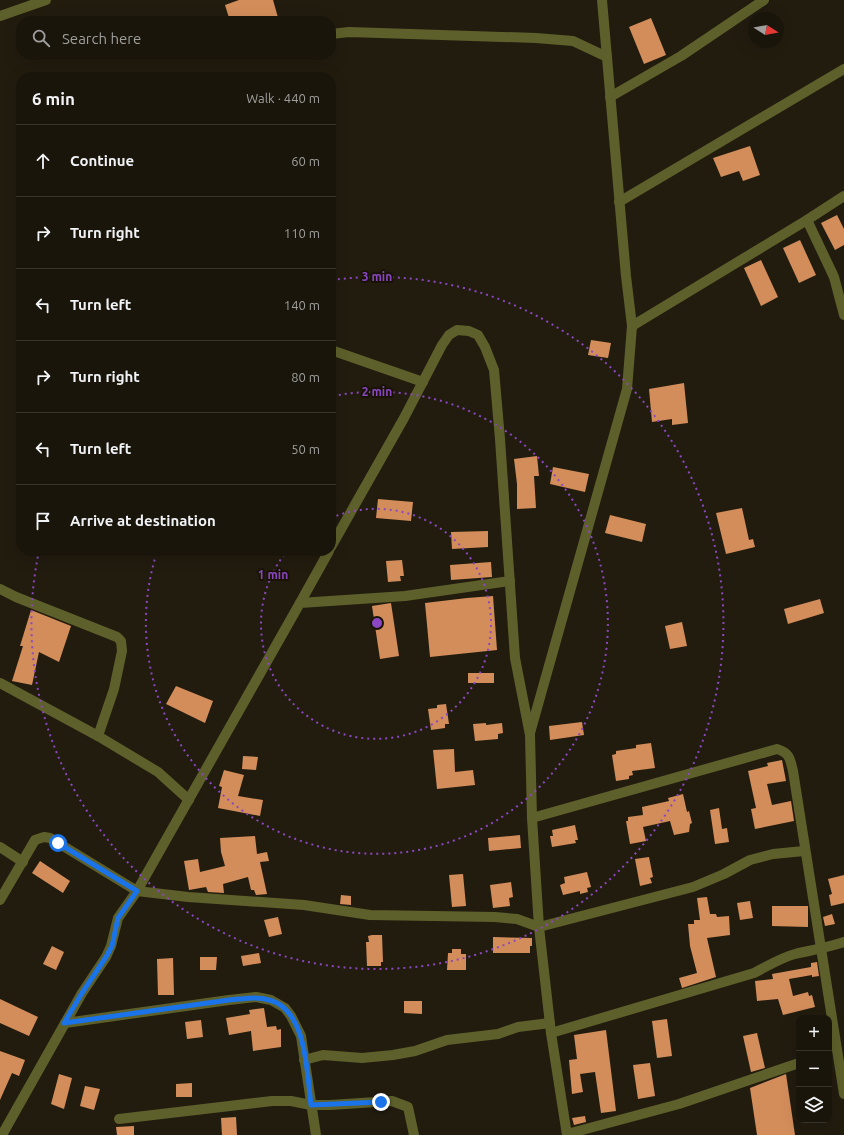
<!DOCTYPE html>
<meta charset="utf-8">
<style>
:root{--surface:#1a150b;--page:#231e14;--text:#f1f3f6;--muted:#9f9f9d;--line:#38342c}
body{margin:0;font-family:Ubuntu,sans-serif;background:var(--page);color:var(--text)}
.controls{position:absolute;right:12px;bottom:12px;display:grid;overflow:hidden;border-radius:8px;box-shadow:0 4px 16px #0002}
.controls button{width:36px;height:36px;display:grid;place-items:center;padding:0;border:0;border-bottom:1px solid var(--line);background:var(--surface);color:var(--text);font:20px sans-serif}
.compass{position:absolute;left:748px;top:12px;width:36px;height:36px;border-radius:50%;background:var(--surface);box-shadow:0 4px 16px #0002;rotate:101deg}
.stop{position:absolute;width:12px;height:12px;margin:-9px;border:3px solid #1a73e8;border-radius:50%;background:#fff}
.stop.end{background:#1a73e8;border-color:#fff;box-shadow:0 1px 4px #0008}
.list{margin:0;padding:0;list-style:none}
h2{display:flex;justify-content:space-between;align-items:center;height:52px;margin:0;padding:0 16px;font-size:17px}
h2 small{font-size:13px;font-weight:400;color:var(--muted)}
.list li{display:grid;grid-template-columns:26px 1fr auto;gap:12px;align-items:center;box-sizing:border-box;height:72px;padding:0 16px;border-top:1px solid var(--line)}
.list b{display:block;font-size:15px;white-space:nowrap}
.list em{font-size:13px;font-style:normal;color:var(--muted)}
.icon{flex:none;width:22px;height:22px;fill:none;stroke:currentColor;stroke-width:2;stroke-linecap:round;stroke-linejoin:round}
.map{position:relative;flex:none;width:844px;height:1135px;overflow:hidden}
.search{position:absolute;background:var(--surface);box-shadow:0 4px 16px #0002;left:16px;top:16px;width:320px;height:44px;display:flex;align-items:center;gap:10px;box-sizing:border-box;padding:0 14px;border-radius:16px;color:var(--muted);font-size:15px}
.panel{position:absolute;background:var(--surface);box-shadow:0 4px 16px #0002;left:16px;top:72px;width:320px;height:484px;border-radius:16px}
.map>svg:first-child{display:block}
.building{fill:#d38d5b}
.lines{fill:none;stroke-linecap:round;stroke-linejoin:round}
.minor{stroke:#5e602b;stroke-width:10}
.route{stroke:#1a73e8;stroke-width:5}
.ring{fill:none;stroke:#8b47c3;stroke-width:2;stroke-dasharray:2 4}
.centre{fill:#8b47c3;stroke:#191306;stroke-width:2}
.ring-label{font-size:12px;text-anchor:middle;font-weight:bold;fill:#8b47c3;stroke:#191306;stroke-width:4;stroke-linejoin:round;paint-order:stroke}
</style>
<div class="map">
<svg width="844" height="1135" viewBox="0 0 844 1135">
<rect width="100%" height="100%" fill="#221c0f"/>
<g class="building">
<polygon points="239,0 273,0 279,21 230,21 225,5"/>
<polygon points="651,18 666,55 644,64 629,27"/>
<polygon points="750,146 760,175 743,181 739,171 721,177 713,158"/>
<polygon points="837,215 844,229 844,245 835,250 821,223"/>
<polygon points="800,240 816,275 799,283 783,248"/>
<polygon points="761,260 778,297 761,306 744,268"/>
<polygon points="591,340 611,343 608,358 588,355"/>
<polygon points="684,383 688,423 672,425 672,419 652,422 649,389"/>
<polygon points="537,456 539,476 534,476 536,508 517,509 517,484 514,459"/>
<polygon points="553,467 589,474 585,492 550,484"/>
<polygon points="378,499 413,502 411,521 376,518"/>
<polygon points="742,508 749,540 753,539 755,547 726,554 716,513"/>
<polygon points="610,515 646,524 642,542 605,533"/>
<polygon points="488,531 488,547 452,549 451,532"/>
<polygon points="402,560 404,576 400,576 401,581 388,582 386,561"/>
<polygon points="491,562 492,577 451,580 450,565"/>
<polygon points="493,596 497,650 430,657 425,603 467,598"/>
<polygon points="820,599 824,613 788,624 784,609"/>
<polygon points="391,603 399,656 380,659 372,606"/>
<polygon points="31,610 71,626 59,662 39,652 32,685 12,681 23,646 20,646"/>
<polygon points="682,622 687,646 670,649 665,626"/>
<rect x="468" y="673" width="26" height="10"/>
<polygon points="176,686 213,701 205,723 166,704"/>
<polygon points="446,704 449,724 445,724 445,728 431,730 428,709 437,708 437,705"/>
<polygon points="582,722 584,735 550,740 549,726"/>
<polygon points="486,723 486,725 502,723 503,733 498,734 498,739 475,741 473,724"/>
<polygon points="651,743 655,768 632,771 633,775 629,776 629,779 616,781 612,755 616,754 616,751 636,748 636,745"/>
<polygon points="454,749 455,772 473,770 475,785 437,789 433,750"/>
<polygon points="243,756 258,757 256,770 242,769"/>
<polygon points="782,760 786,781 767,784 772,805 791,801 794,821 755,829 751,809 756,808 748,771 768,766 767,763"/>
<polygon points="224,770 244,775 238,796 263,800 260,816 218,808 222,787 219,786"/>
<polygon points="683,794 687,812 689,811 692,823 690,824 689,832 674,835 670,821 643,827 646,841 630,844 626,821 628,821 628,817 643,815 642,807 669,801 668,798"/>
<polygon points="719,808 722,829 727,828 729,842 715,844 710,810"/>
<polygon points="575,825 578,840 575,840 576,843 552,847 550,836 553,836 552,830"/>
<polygon points="520,835 521,848 489,851 488,838"/>
<polygon points="255,836 257,854 267,852 269,861 260,862 267,894 256,895 254,890 251,890 248,877 223,884 224,893 208,892 206,887 189,890 184,861 198,859 200,872 225,866 221,852 220,838"/>
<polygon points="649,857 653,877 650,878 652,883 640,886 635,859"/>
<polygon points="40,861 70,881 63,893 32,873"/>
<polygon points="587,872 591,887 587,888 588,892 580,894 580,891 563,895 560,885 565,883 564,877"/>
<polygon points="463,874 466,906 452,907 449,875"/>
<polygon points="844,875 844,903 831,906 829,895 832,894 828,879"/>
<polygon points="511,882 513,897 509,898 510,906 493,908 490,885"/>
<polygon points="341,895 351,896 351,905 340,904"/>
<polygon points="707,897 710,914 716,914 717,917 729,916 730,935 707,938 716,977 682,988 679,978 697,973 690,946 688,924 694,924 694,920 700,920 697,898"/>
<polygon points="750,901 753,918 740,920 737,903"/>
<polygon points="772,906 808,906 808,927 772,926"/>
<polygon points="832,914 835,924 825,926 823,917"/>
<polygon points="278,917 282,934 269,937 264,920"/>
<polygon points="372,935 382,935 383,962 381,962 381,966 367,966 366,942 369,942 368,936"/>
<polygon points="493,937 532,938 532,946 530,946 530,953 493,953"/>
<polygon points="52,946 64,952 56,970 43,964"/>
<polygon points="452,949 461,949 461,954 466,954 466,970 447,970 448,953 452,953"/>
<polygon points="259,953 261,963 243,966 241,956"/>
<polygon points="200,957 217,957 216,970 200,970"/>
<polygon points="173,958 174,995 158,995 157,959"/>
<polygon points="817,962 819,976 812,977 812,975 789,979 793,996 808,992 809,996 812,995 815,1007 783,1015 778,999 757,1001 755,981 773,979 772,974 811,967 811,963"/>
<polygon points="0,999 38,1017 29,1036 0,1023"/>
<polygon points="404,1001 422,1001 422,1014 404,1013"/>
<polygon points="264,1008 267,1027 276,1026 277,1030 281,1029 281,1047 253,1051 251,1031 229,1035 226,1018 250,1014 249,1010"/>
<polygon points="667,1019 672,1056 657,1058 652,1021"/>
<polygon points="201,1020 203,1037 187,1039 185,1022"/>
<polygon points="606,1030 616,1111 601,1113 595,1072 580,1074 583,1092 572,1094 569,1060 577,1059 574,1035"/>
<polygon points="757,1033 765,1068 751,1072 743,1036"/>
<polygon points="0,1051 25,1060 19,1076 12,1073 0,1100"/>
<polygon points="650,1063 655,1096 638,1099 633,1065"/>
<polygon points="59,1074 72,1078 64,1109 51,1104"/>
<polygon points="786,1074 795,1135 757,1135 750,1088"/>
<polygon points="192,1083 192,1097 176,1097 176,1084"/>
<polygon points="85,1086 100,1089 94,1110 80,1106"/>
<polygon points="585,1116 586,1122 574,1125 572,1118"/>
<polygon points="236,1117 237,1135 222,1135 221,1118"/>
<polygon points="134,1126 134,1135 117,1135 116,1127"/>
</g>
<g class="lines">
<g class="minor">
<polyline points="0,16 46,0"/>
<polyline points="331,34 349,32 536,38 573,41 607,57"/>
<polyline points="610,97 681,56 764,0"/>
<polyline points="619,202 844,69"/>
<polyline points="807,220 834,277 844,315"/>
<polyline points="632,326 807,220 844,196"/>
<polyline points="331,350 423,382"/>
<polyline points="331,547 404,418 442,345 449,335 457,330 469,331 478,335 485,347 494,370 500,439 515,658 530,735 532,818 539,927 551,1033 567,1135"/>
<polyline points="0,589 16,597 117,637 121,641 122,651 114,689 98,736"/>
<polyline points="300,603 329,551"/>
<polyline points="0,683 98,736 158,772 189,800"/>
<polyline points="530,733 627,389 632,326 626,276 602,0"/>
<path d="M532 818 777 749C790 753 790 759 793 771L844 1094"/>
<polyline points="0,847 23,862"/>
<polyline points="0,900 35,840 44,837 50,838 137,891 188,897 304,905 370,915 495,917 517,919 539,927 693,887 724,874 750,860 773,854 804,851"/>
<polyline points="65,1023 229,1000 256,997 271,1000 285,1008 291,1016 301,1036 316,1135"/>
<path d="M551 1033 754 973C768 966 780 958 795 954 812 950 826 948 844 942"/>
<polyline points="304,1060 323,1055 362,1058 393,1055 415,1051 447,1040 498,1034 518,1027 550,1023"/>
<polyline points="119,1119 272,1101 291,1101 311,1105 330,1105 392,1101 408,1107 414,1135"/>
<polyline points="567,1134 679,1104 799,1063"/>
<polyline points="2,1135 82,993 106,957 111,946 118,918 137,891 300,603 405,596 510,581"/>
</g>
</g>
<g class="lines">
<path class="route" d="M58 843 137 891 118 918 112 946 106 957 82 993 64 1023 229 1000C243 999 256 996 269 1000 307 1009 307 1074 311 1105L381 1102"/>
</g>
<g class="ring">
<path d="M331 518A115 115 0 1 1 287 551"/>
<path d="M333 396A231 231 0 1 1 157 552"/>
<path d="M332 280A346 346 0 1 1 39 551"/>
</g>
<circle cx="377" cy="623" r="6" class="centre"/>
<g class="ring-label">
<text x="377" y="281">3 min</text>
<text x="377" y="396">2 min</text>
<text x="273" y="579">1 min</text>
</g>
</svg>
<div class="controls">
<button>+</button>
<button>−</button>
<button><svg class="icon" aria-label="layers" viewBox="0 0 24 24"><path d="M12 4l9 5-9 5-9-5zM3 14l9 5 9-5"/></svg></button>
</div>
<svg class="compass" viewBox="-18 -18 36 36"><path d="M0-13l5 13h-10z" fill="#e53935"/><path d="M0 13l5-13h-10z" fill="#9f9f9d"/></svg>
<div class="stop" style="left:58px;top:843px"></div>
<div class="stop end" style="left:381px;top:1102px"></div>
<div class="search"><svg class="icon" aria-label="search" viewBox="0 0 24 24"><circle cx="10" cy="10" r="6"/><path d="M15 15l6 6"/></svg>Search here</div>
<section class="panel">
<h2>6 min<small>Walk · 440 m</small></h2>
<ul class="list">
<li><svg class="icon" aria-label="ahead" viewBox="0 0 24 24"><path d="M12 20V5M6 11l6-6 6 6"/></svg><div><b>Continue</b></div><em>60 m</em></li>
<li><svg class="icon" aria-label="right" viewBox="0 0 24 24"><path d="M7 20v-9h11M14 6l5 5-5 5"/></svg><div><b>Turn right</b></div><em>110 m</em></li>
<li><svg class="icon" aria-label="left" viewBox="0 0 24 24"><path d="M17 20v-9H6M10 6l-5 5 5 5"/></svg><div><b>Turn left</b></div><em>140 m</em></li>
<li><svg class="icon" aria-label="right" viewBox="0 0 24 24"><path d="M7 20v-9h11M14 6l5 5-5 5"/></svg><div><b>Turn right</b></div><em>80 m</em></li>
<li><svg class="icon" aria-label="left" viewBox="0 0 24 24"><path d="M17 20v-9H6M10 6l-5 5 5 5"/></svg><div><b>Turn left</b></div><em>50 m</em></li>
<li><svg class="icon" aria-label="arrive" viewBox="0 0 24 24"><path d="M6 21V4h12l-3 4 3 4H6"/></svg><div><b>Arrive at destination</b></div></li>
</ul>
</section>
</div>
